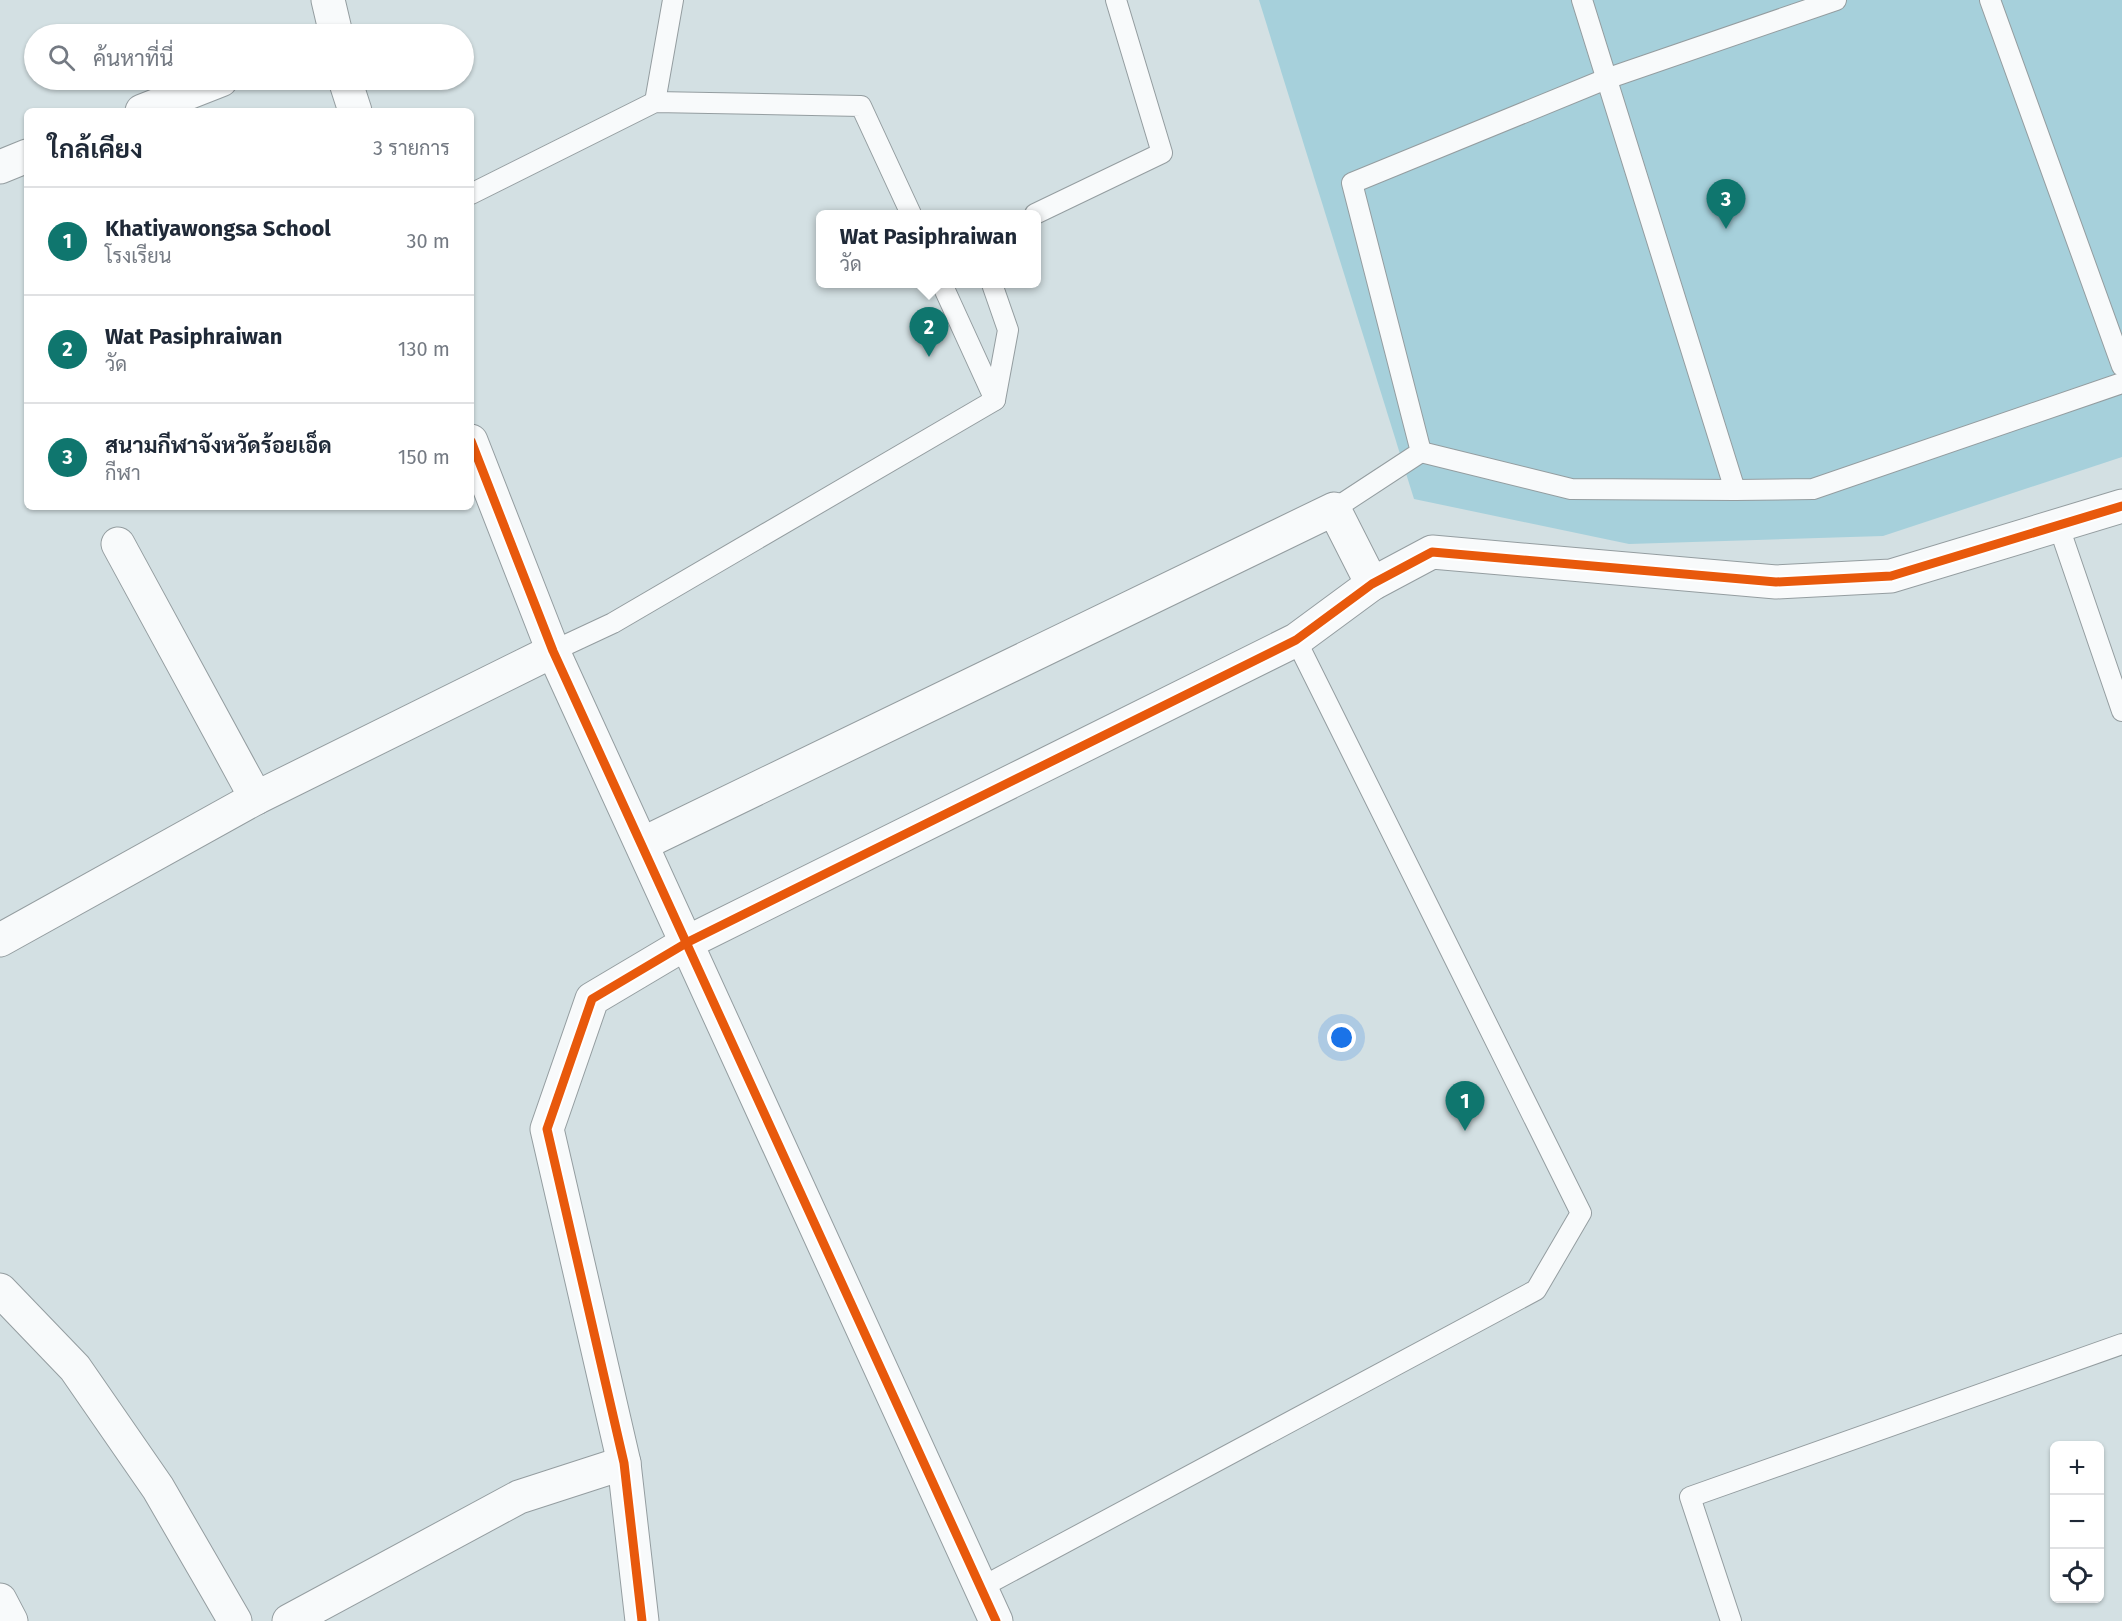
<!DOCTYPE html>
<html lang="th">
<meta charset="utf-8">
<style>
:root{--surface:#fff;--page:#f2f2f3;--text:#1f2937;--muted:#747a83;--line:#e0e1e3;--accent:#0f766e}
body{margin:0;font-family:"Fira Sans",Sarabun,sans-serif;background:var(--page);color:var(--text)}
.controls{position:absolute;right:18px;bottom:18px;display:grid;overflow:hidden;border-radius:9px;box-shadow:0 2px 4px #0004}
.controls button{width:54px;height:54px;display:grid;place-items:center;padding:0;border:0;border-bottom:2px solid var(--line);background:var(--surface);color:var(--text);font:30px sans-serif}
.you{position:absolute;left:1342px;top:1038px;width:21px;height:21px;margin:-15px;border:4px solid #fff;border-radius:50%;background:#1a73e8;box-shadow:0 0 0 9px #1a73e833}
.badge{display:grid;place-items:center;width:39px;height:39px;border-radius:50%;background:var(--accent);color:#fff;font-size:20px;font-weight:700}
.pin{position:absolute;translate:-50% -50px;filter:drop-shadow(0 2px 3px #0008)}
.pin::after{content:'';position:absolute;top:32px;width:21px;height:18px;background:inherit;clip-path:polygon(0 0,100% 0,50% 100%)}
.popup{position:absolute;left:816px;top:210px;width:225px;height:78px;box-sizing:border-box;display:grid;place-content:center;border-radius:9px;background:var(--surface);filter:drop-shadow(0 2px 4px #0005);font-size:20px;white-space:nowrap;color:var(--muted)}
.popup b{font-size:22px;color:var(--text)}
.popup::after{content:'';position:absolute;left:50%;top:100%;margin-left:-12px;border:12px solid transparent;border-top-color:var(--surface)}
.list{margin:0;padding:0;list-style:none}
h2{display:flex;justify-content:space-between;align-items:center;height:78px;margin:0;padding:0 24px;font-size:26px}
h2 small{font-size:20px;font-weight:400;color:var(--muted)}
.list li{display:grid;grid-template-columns:39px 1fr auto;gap:18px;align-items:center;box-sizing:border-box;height:108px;padding:0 24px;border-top:2px solid var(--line)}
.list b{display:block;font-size:22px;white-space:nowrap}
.list p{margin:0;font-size:20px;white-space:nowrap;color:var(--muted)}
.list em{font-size:20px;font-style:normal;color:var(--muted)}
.icon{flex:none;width:33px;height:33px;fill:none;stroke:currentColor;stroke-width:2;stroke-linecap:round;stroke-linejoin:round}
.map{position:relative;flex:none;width:2122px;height:1621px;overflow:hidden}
.search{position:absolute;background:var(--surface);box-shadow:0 2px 4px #0004;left:24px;top:24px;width:450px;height:66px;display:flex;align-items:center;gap:15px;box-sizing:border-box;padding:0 21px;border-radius:33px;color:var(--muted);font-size:22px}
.panel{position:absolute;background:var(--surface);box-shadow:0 2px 4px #0004;left:24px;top:108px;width:450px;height:402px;border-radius:9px}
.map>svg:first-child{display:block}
.green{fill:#a6d0db}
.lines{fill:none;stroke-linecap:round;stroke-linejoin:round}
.service-casing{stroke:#949da0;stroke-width:22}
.minor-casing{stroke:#949da0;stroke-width:35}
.tertiary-casing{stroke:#949da0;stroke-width:35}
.service{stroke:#f8fafb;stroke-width:20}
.minor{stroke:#f8fafb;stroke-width:33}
.tertiary{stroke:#f8fafb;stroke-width:33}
.cycleway-casing{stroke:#fff;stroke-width:13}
.cycleway{stroke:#e8590c;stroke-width:9}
</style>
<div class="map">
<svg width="2122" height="1621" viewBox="0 0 2122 1621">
<rect width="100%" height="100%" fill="#d3e0e3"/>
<polygon class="green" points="1259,0 2122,0 2122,457 1883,536 1629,544 1414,499"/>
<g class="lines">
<g class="service-casing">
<g id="service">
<polyline points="1582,0 1735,490"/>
<polyline points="1990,0 2122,366"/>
<polyline points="655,102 673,0"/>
<polyline points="471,194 655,102 861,106 911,214"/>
<polyline points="1035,214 1162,153 1116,0"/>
<polyline points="942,284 995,400"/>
<polyline points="1421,452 1571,489 1735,490 1813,489 2122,383"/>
<polyline points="1334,509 1421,452 1352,183 1606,79 1836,0"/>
<polyline points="2058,524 2122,711"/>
<polyline points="553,651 613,623 995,400 1008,330 992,284"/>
<polyline points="980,1588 1536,1290 1581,1213 1296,640"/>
<polyline points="1731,1621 1690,1497 2122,1344"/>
</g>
</g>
<g class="minor-casing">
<g id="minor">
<polyline points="142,111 221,80"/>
<polyline points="0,167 27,156"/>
<polyline points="118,544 256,798"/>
<polyline points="642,844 1334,509 1372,584"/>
<polyline points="0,940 256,798 553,651"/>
<polyline points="0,1290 75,1368 158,1488 235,1621"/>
<polyline points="0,1600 11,1621"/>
<polyline points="289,1621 519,1497 624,1463"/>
<polyline points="642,1621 624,1463 547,1129 592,999 688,942 1296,640 1372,584 1432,552 1776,582 1891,576 2122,506"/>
</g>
</g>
<g class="tertiary-casing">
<g id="tertiary">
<polyline points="328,0 336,34"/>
<polyline points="345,80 355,111"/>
<polyline points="471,441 553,651 996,1621"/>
</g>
</g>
<use href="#service" class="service"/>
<use href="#minor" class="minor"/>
<use href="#tertiary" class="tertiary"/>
<g class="cycleway-casing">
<g id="cycleway">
<polyline points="471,441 553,651 996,1621"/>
<polyline points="642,1621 624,1463 547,1129 592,999 688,942 1296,640 1372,584 1432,552 1776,582 1891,576 2122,506"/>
</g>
</g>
<use href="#cycleway" class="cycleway"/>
</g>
</svg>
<div class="controls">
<button>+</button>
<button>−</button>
<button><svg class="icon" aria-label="locate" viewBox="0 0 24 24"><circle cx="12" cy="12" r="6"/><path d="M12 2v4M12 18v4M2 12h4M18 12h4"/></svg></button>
</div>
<div class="you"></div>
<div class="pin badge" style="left:1465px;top:1131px">1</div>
<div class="pin badge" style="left:929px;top:357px">2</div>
<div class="popup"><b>Wat Pasiphraiwan</b>วัด</div>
<div class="pin badge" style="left:1726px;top:229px">3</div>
<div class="search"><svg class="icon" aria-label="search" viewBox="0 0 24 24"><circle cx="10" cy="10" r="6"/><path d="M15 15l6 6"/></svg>ค้นหาที่นี่</div>
<section class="panel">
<h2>ใกล้เคียง<small>3 รายการ</small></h2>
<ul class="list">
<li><span class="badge">1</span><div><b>Khatiyawongsa School</b><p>โรงเรียน</p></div><em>30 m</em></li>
<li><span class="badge">2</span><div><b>Wat Pasiphraiwan</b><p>วัด</p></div><em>130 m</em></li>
<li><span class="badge">3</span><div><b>สนามกีฬาจังหวัดร้อยเอ็ด</b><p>กีฬา</p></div><em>150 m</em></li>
</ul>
</section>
</div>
